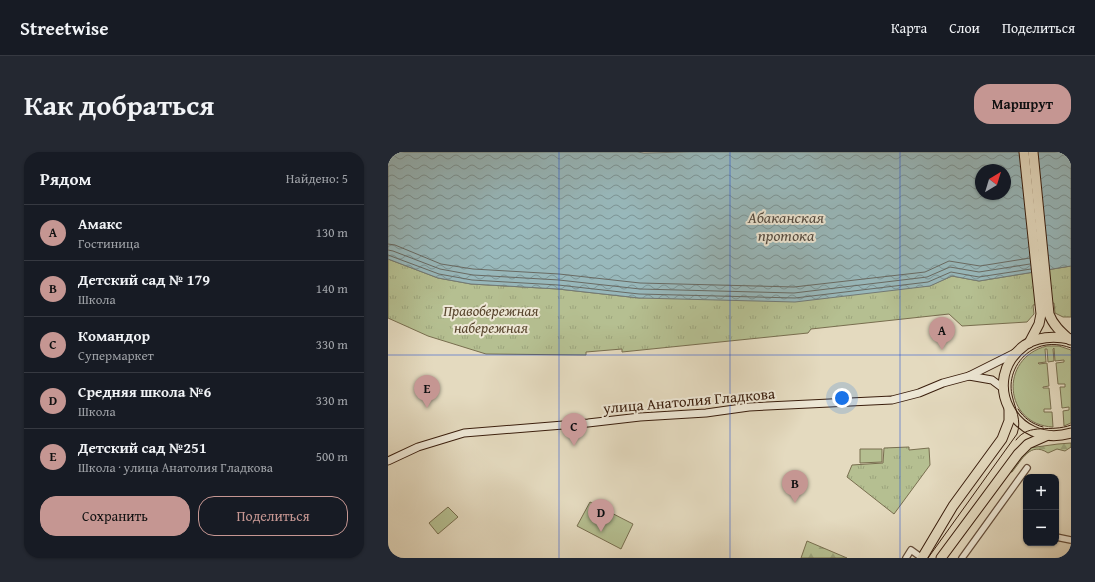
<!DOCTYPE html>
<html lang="ru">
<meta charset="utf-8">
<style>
:root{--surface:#171b24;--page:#242831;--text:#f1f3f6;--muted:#9ea1a6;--line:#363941;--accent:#c59692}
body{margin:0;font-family:"Gentium Book Plus",serif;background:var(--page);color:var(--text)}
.controls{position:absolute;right:12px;bottom:12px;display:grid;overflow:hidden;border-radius:8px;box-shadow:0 1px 3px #0004}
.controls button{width:36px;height:36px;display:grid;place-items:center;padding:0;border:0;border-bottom:1px solid var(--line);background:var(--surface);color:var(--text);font:20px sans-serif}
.compass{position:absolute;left:587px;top:12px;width:36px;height:36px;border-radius:50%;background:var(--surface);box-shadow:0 1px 3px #0004;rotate:38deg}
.you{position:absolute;left:454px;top:246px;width:14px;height:14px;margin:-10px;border:3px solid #fff;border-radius:50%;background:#1a73e8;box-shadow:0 0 0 6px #1a73e833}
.badge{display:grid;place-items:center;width:26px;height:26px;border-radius:50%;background:var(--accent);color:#111;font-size:13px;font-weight:700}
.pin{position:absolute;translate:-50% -33px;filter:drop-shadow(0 1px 2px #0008)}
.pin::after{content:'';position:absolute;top:21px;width:14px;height:12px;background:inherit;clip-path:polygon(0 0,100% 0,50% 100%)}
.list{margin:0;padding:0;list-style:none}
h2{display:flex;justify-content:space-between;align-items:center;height:52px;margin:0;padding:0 16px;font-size:17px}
h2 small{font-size:13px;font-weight:400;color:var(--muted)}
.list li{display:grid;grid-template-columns:26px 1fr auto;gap:12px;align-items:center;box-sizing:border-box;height:56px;padding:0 16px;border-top:1px solid var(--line)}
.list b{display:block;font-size:15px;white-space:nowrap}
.list p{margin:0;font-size:13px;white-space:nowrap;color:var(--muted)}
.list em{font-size:13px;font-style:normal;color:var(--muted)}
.actions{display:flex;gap:8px;padding:12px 16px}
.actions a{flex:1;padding:9px 0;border:1px solid var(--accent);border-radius:16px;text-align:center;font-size:14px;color:var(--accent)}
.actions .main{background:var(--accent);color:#111}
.map{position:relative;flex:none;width:683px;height:406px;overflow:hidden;border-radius:16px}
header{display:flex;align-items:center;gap:24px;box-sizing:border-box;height:56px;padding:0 20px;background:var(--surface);border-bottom:1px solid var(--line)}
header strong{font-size:19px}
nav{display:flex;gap:22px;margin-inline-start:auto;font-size:14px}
.intro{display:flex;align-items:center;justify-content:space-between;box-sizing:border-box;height:96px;padding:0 24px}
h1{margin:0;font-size:28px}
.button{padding:10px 18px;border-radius:16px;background:var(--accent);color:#111;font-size:14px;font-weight:700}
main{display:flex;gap:24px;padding:0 24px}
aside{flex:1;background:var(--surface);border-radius:16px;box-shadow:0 1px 3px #0004}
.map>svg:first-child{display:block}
.grass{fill:#b5bf91;stroke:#786e4f}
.forest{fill:url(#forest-firs);stroke:#786e4f}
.park{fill:url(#park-tufts);stroke:#786e4f}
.water{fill:url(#water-waves);stroke:#727a75;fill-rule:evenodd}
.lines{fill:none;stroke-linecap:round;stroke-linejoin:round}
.shore{stroke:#696b64;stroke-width:1}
.minor-casing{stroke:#644d3a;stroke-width:8}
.secondary-casing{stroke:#3a1e0d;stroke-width:9}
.trunk-casing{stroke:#3a1e0d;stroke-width:11}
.minor{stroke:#ede7d5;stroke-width:5.5}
.secondary{stroke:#ede7d5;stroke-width:7}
.trunk{stroke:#e4dabf;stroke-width:9}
.tram{stroke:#3a1e0d;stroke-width:1}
.grid{fill:none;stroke:#1d4ed8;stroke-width:1;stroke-opacity:0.55}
.labels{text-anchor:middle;stroke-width:4;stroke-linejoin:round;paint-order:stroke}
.park-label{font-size:15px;font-style:italic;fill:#59462e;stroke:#ede7d5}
.street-label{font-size:15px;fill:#3a1e0d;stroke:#ede7d5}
.water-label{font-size:16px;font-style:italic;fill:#564c41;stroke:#ede7d5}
</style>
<header>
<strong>Streetwise</strong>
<nav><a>Карта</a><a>Слои</a><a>Поделиться</a></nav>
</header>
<div class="intro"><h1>Как добраться</h1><a class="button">Маршрут</a></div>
<main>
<aside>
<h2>Рядом<small>Найдено: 5</small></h2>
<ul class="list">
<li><span class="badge">A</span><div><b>Амакс</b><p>Гостиница</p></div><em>130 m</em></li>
<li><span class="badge">B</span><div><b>Детский сад № 179</b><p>Школа</p></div><em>140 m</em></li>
<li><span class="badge">C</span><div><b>Командор</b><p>Супермаркет</p></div><em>330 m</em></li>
<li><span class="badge">D</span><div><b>Средняя школа №6</b><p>Школа</p></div><em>330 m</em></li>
<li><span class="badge">E</span><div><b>Детский сад №251</b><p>Школа · улица Анатолия Гладкова</p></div><em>500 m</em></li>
</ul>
<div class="actions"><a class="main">Сохранить</a><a>Поделиться</a></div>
</aside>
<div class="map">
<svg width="683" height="406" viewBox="0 0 683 406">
<defs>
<pattern id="forest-firs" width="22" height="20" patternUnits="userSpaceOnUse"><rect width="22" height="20" fill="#b5bf91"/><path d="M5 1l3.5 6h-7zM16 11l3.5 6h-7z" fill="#9ca47c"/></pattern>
<pattern id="park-tufts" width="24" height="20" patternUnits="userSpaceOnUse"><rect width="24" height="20" fill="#b5bf91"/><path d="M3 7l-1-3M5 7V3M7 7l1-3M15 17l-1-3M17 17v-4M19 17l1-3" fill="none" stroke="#9ca47c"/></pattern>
<pattern id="water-waves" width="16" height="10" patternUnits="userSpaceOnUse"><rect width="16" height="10" fill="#98b8bb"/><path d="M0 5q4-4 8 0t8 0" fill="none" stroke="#7d9596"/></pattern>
</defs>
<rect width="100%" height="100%" fill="#e4dabf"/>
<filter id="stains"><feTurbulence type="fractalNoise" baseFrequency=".005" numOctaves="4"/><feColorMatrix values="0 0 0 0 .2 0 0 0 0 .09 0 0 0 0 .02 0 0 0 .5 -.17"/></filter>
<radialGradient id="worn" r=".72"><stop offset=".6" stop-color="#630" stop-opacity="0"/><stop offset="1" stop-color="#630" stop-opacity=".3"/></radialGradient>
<g class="grass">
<path d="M659 194H671L683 198V271L676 274 675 259 681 258V255L674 256 672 235H677V232H670L668 211 676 210V208L667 209 666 196 665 197 666 209 660 210 659 197H657L658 210 650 211 651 212 659 211 661 234 655 235V236H661L663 257H656V260H664L665 275C616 273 610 206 659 194Z"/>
<polygon points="472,297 494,297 494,310 472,311"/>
<polygon points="202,350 245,372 233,397 189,374"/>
<polygon points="60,355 70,365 50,382 41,371"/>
</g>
<g class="forest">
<path d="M683 291V295L677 299 669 297 660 301C642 289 634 308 624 320H622L641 296 670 292Z"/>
<polygon points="419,389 459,406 413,406"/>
</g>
<g class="park">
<polygon points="0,107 50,126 83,132 170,137 251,146 541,134 564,124 591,129 683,114 683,165 675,165 667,161 666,151 645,153 646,162 639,170 574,174 561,162 423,177 420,181 234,200 234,197 198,200 198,203 98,202 40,184 0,166"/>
<polygon points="521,295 521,298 541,296 542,313 506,362 459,325 464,313 495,311 496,296"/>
</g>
<path class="water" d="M0 0H249L256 1 301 0H683V114L591 129 564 124 542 134 407 150 251 146 170 137 83 132 50 126 0 107ZM593 18H617V42H593Z"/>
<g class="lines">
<g class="shore">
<polyline points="0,92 7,93 53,112 85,117 171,122 252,131 406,135 537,120 561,109 592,114 642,106"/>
<polyline points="0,98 5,99 52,117 85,123 171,128 252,137 406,141 539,125 562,115 591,120 642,112"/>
<polyline points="0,103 51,122 84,128 170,133 251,142 407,146 540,130 563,120 591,125 643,117"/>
</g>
<g class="minor-casing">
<g id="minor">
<polyline points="668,385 683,388"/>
<polyline points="518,406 523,398 534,406"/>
<polyline points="574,406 639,316"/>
</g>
</g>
<g class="secondary-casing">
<g id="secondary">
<polyline points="581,224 604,228 616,237"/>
<polyline points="0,309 30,295 76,281 200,271 252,265 318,261 361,255 504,248 531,241 555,231 581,224 627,201"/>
</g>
</g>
<g class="trunk-casing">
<g id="trunk">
<polyline points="636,0 653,162 651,172 641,191"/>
<path d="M645 0 661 162C665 173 673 180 682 188"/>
<path d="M682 187C666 184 651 184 637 193 590 227 626 298 683 281"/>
<polyline points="534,406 565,354 614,287 621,269 621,258"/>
<polyline points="553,406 630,302 640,292 658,284"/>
</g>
</g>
<use href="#minor" class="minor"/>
<use href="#secondary" class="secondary"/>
<use href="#trunk" class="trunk"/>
<g class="tram">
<path d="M630 257C636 266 644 272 655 275"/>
<path d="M628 288C641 270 663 281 683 273"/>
<path d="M540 406 629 282C634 268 627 257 624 243 620 225 629 207 644 198 656 191 670 191 683 196"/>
</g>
</g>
<path class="grid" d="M171 0V406M342 0V406M512 0V406M0 203H683"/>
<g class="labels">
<g class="park-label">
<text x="103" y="164">Правобережная<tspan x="103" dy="17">набережная</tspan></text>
</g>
<g class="street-label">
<text transform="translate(301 249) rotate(-5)" y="5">улица Анатолия Гладкова</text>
</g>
<g class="water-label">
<text x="398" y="71">Абаканская<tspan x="398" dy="18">протока</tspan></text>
</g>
</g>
<rect width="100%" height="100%" filter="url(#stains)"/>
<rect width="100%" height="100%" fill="url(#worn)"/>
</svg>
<div class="controls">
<button>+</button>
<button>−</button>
</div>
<svg class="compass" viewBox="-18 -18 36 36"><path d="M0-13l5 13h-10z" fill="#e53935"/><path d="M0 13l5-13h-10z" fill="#9ea1a6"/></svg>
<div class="you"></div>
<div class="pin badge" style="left:554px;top:198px">A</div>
<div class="pin badge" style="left:407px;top:351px">B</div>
<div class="pin badge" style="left:186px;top:294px">C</div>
<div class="pin badge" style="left:213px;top:380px">D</div>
<div class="pin badge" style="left:39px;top:256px">E</div>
</div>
</main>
